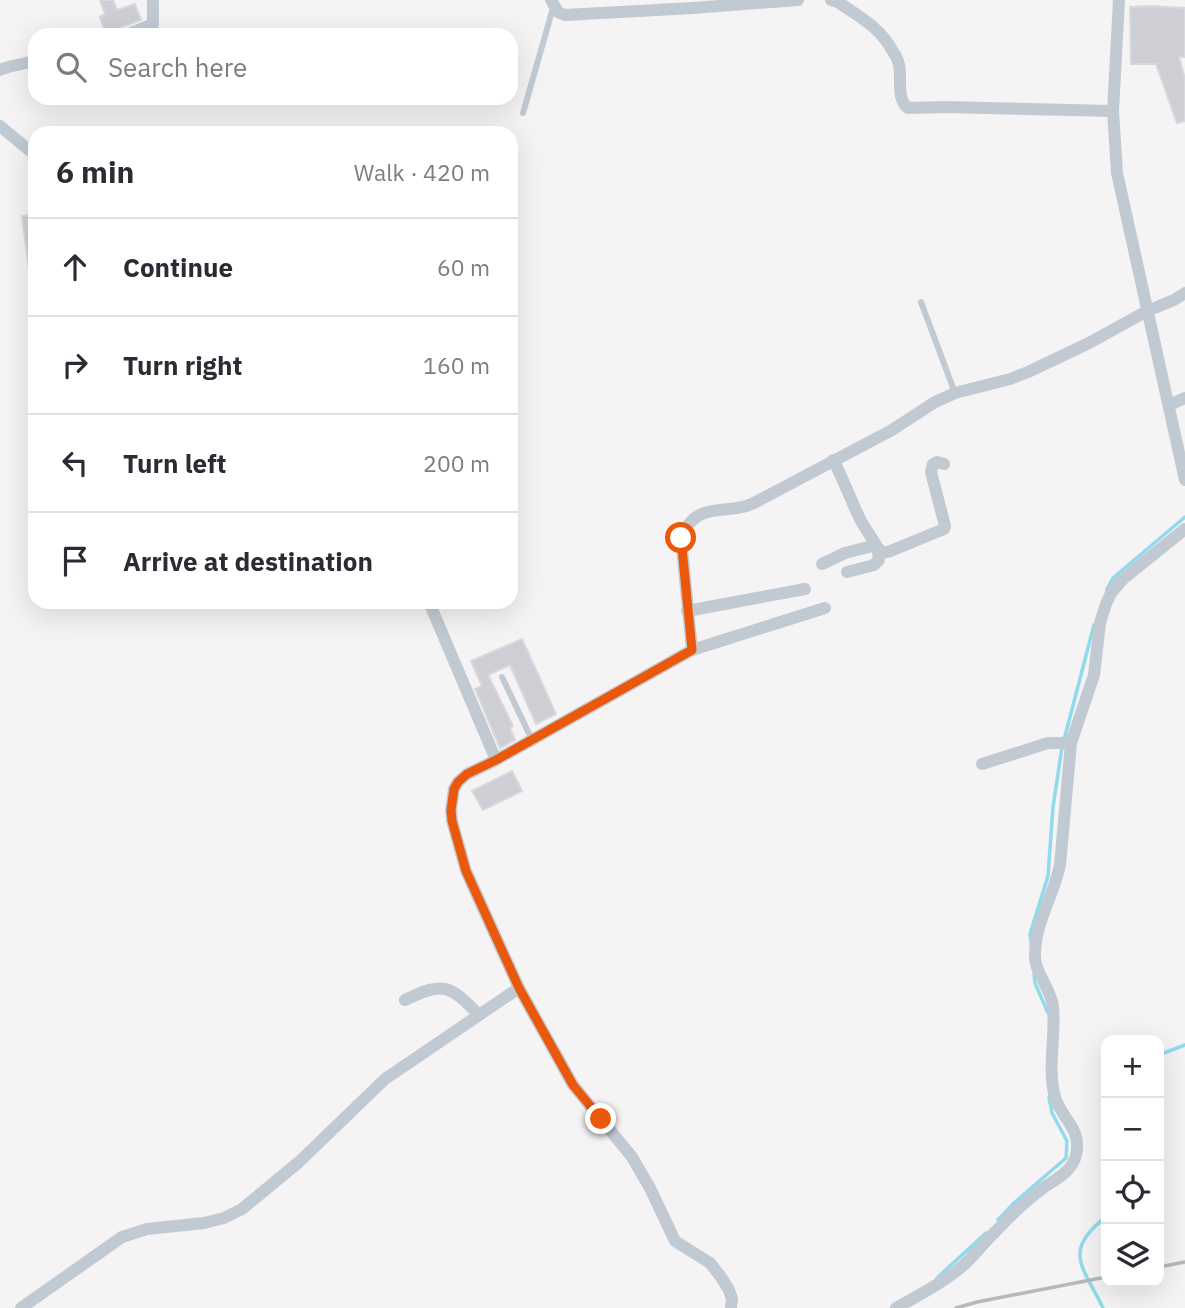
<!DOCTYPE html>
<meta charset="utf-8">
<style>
:root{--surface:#fff;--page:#f2f2f3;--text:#2b2b33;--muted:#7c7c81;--line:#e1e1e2}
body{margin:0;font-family:"IBM Plex Sans",sans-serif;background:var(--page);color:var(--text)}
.controls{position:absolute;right:21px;bottom:21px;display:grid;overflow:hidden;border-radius:14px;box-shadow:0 7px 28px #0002}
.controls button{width:63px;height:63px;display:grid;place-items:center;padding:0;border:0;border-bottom:2px solid var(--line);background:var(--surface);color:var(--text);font:35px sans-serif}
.stop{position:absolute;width:21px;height:21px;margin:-16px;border:5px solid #ea580c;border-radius:50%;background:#fff}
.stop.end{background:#ea580c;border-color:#fff;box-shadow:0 2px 7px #0008}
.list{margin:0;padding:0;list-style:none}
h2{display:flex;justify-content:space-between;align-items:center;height:91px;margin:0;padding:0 28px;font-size:30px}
h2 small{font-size:23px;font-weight:400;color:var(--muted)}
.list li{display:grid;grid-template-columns:46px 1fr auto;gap:21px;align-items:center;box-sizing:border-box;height:98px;padding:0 28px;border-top:2px solid var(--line)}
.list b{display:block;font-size:26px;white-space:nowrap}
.list em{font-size:23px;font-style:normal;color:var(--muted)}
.icon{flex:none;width:38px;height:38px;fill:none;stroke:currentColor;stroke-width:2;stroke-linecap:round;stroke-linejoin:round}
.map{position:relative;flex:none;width:1185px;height:1308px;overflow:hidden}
.search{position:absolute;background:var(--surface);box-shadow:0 7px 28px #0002;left:28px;top:28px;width:490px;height:77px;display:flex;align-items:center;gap:18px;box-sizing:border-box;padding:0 24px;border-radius:21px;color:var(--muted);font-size:26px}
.panel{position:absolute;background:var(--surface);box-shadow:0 7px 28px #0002;left:28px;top:126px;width:490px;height:483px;border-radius:21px}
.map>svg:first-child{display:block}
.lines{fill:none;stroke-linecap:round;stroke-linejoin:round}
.stream{stroke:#90daee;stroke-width:3.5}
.building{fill:#cdcfd5;stroke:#d7d9de;stroke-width:2}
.service{stroke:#c1cad2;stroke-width:6}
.minor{stroke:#c1cad2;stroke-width:12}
.rail{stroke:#b5b8bd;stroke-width:3.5}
.route{stroke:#ea580c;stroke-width:9}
</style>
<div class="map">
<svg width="1185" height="1308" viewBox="0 0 1185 1308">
<rect width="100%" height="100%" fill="#f5f3f3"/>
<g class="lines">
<g class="stream">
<polyline points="1107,589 1113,578 1185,517"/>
<polyline points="1064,740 1094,625"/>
<polyline points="1031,942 1030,934 1048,876 1053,807 1062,747"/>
<polyline points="1034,974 1035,983 1048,1013"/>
<polyline points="1159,1055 1185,1045"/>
<polyline points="998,1220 1014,1203 1066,1158 1067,1141 1052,1113 1049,1097"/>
<polyline points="937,1278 986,1233"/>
<path d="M1103 1308C1084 1268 1061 1251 1106 1217"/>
</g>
</g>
<g class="building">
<polygon points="100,0 113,0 117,10 135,4 141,20 116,29 117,32 106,35 100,17 105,14"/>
<polygon points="1151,6 1185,8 1185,57 1179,57 1185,79 1185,121 1177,123 1156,64 1131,64 1130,7"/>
<polygon points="35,214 35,268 29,269 22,216"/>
<polygon points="522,639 556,714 536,724 510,665 488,675 513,726 510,728 515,740 500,748 475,689 482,686 471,661"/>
<polygon points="512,771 522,791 483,810 472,791"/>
</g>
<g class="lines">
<g class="service">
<polyline points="523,113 553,8"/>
<polyline points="921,302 955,393"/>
<polyline points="502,677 532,740"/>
</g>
<g class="minor">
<polyline points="551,0 558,12 565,15 693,8 798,0"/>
<path d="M831 0 838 2C858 16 880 27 892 50 895 54 898 60 899 65 902 79 896 99 908 108L946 107 1113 111"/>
<polyline points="1119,0 1113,111 1117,173 1185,480"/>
<polyline points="126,35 153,24 153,0"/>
<polyline points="0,70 8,67 35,61"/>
<polyline points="0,126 35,155"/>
<polyline points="1169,405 1185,398"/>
<path d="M833 460C844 480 851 501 861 521 869 536 878 542 879 560L874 565 847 572"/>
<polyline points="879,549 883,552 888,552 944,529 945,526 931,472 933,464 937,462 944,464"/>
<polyline points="822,564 845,553 876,545"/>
<polyline points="429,602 496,760"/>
<polyline points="687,611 805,589"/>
<polyline points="692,650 825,608"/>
<polyline points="982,764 1048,743 1071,743"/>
<path d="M405 1000C444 981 450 985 479 1015"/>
<polyline points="21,1308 122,1237 147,1229 204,1223 224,1218 242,1209 299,1162 385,1079 519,988"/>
<path d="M731 1308 732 1299 729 1290 721 1277 710 1263 675 1241 650 1188 632 1157 573 1085 519 988 466 871 452 821 451 810 454 789 458 782 467 774 496 760 692 650 681 538C697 499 724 516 752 504L892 430 935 402 955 393 1010 379 1028 372 1089 343 1147 311 1174 300 1185 293"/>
<path d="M896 1308C917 1296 940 1285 959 1269 973 1258 983 1243 996 1231 1010 1216 1027 1200 1043 1188 1056 1179 1072 1172 1076 1155 1082 1128 1062 1120 1055 1097 1047 1068 1056 1036 1053 1007 1051 987 1033 972 1035 952 1036 922 1054 894 1060 865L1071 743 1094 675 1100 623 1106 604 1111 593 1123 579 1185 529"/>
</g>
<g class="rail">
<polyline points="1159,1267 1185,1262"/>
<polyline points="956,1308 977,1302 1106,1277"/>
</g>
</g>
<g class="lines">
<polyline class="route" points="601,1119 573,1085 519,988 466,871 452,821 451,810 454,789 458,782 467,774 496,760 692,650 681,538"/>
</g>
</svg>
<div class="controls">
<button>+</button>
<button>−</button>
<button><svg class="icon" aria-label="locate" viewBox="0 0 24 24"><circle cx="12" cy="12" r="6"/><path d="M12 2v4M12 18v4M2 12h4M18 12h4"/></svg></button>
<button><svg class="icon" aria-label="layers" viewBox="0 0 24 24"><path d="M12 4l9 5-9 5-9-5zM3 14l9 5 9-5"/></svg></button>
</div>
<div class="stop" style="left:681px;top:538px"></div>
<div class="stop end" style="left:601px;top:1119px"></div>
<div class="search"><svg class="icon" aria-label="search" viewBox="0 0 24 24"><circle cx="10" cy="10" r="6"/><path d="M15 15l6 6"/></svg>Search here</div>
<section class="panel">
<h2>6 min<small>Walk · 420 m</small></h2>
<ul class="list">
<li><svg class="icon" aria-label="ahead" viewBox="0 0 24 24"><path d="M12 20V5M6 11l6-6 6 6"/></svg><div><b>Continue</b></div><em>60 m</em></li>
<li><svg class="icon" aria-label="right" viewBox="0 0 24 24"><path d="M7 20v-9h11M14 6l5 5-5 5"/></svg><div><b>Turn right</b></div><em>160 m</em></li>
<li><svg class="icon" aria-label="left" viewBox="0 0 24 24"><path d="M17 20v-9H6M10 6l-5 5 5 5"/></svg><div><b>Turn left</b></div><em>200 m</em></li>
<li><svg class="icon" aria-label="arrive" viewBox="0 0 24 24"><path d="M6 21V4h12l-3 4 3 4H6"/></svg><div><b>Arrive at destination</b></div></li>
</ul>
</section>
</div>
